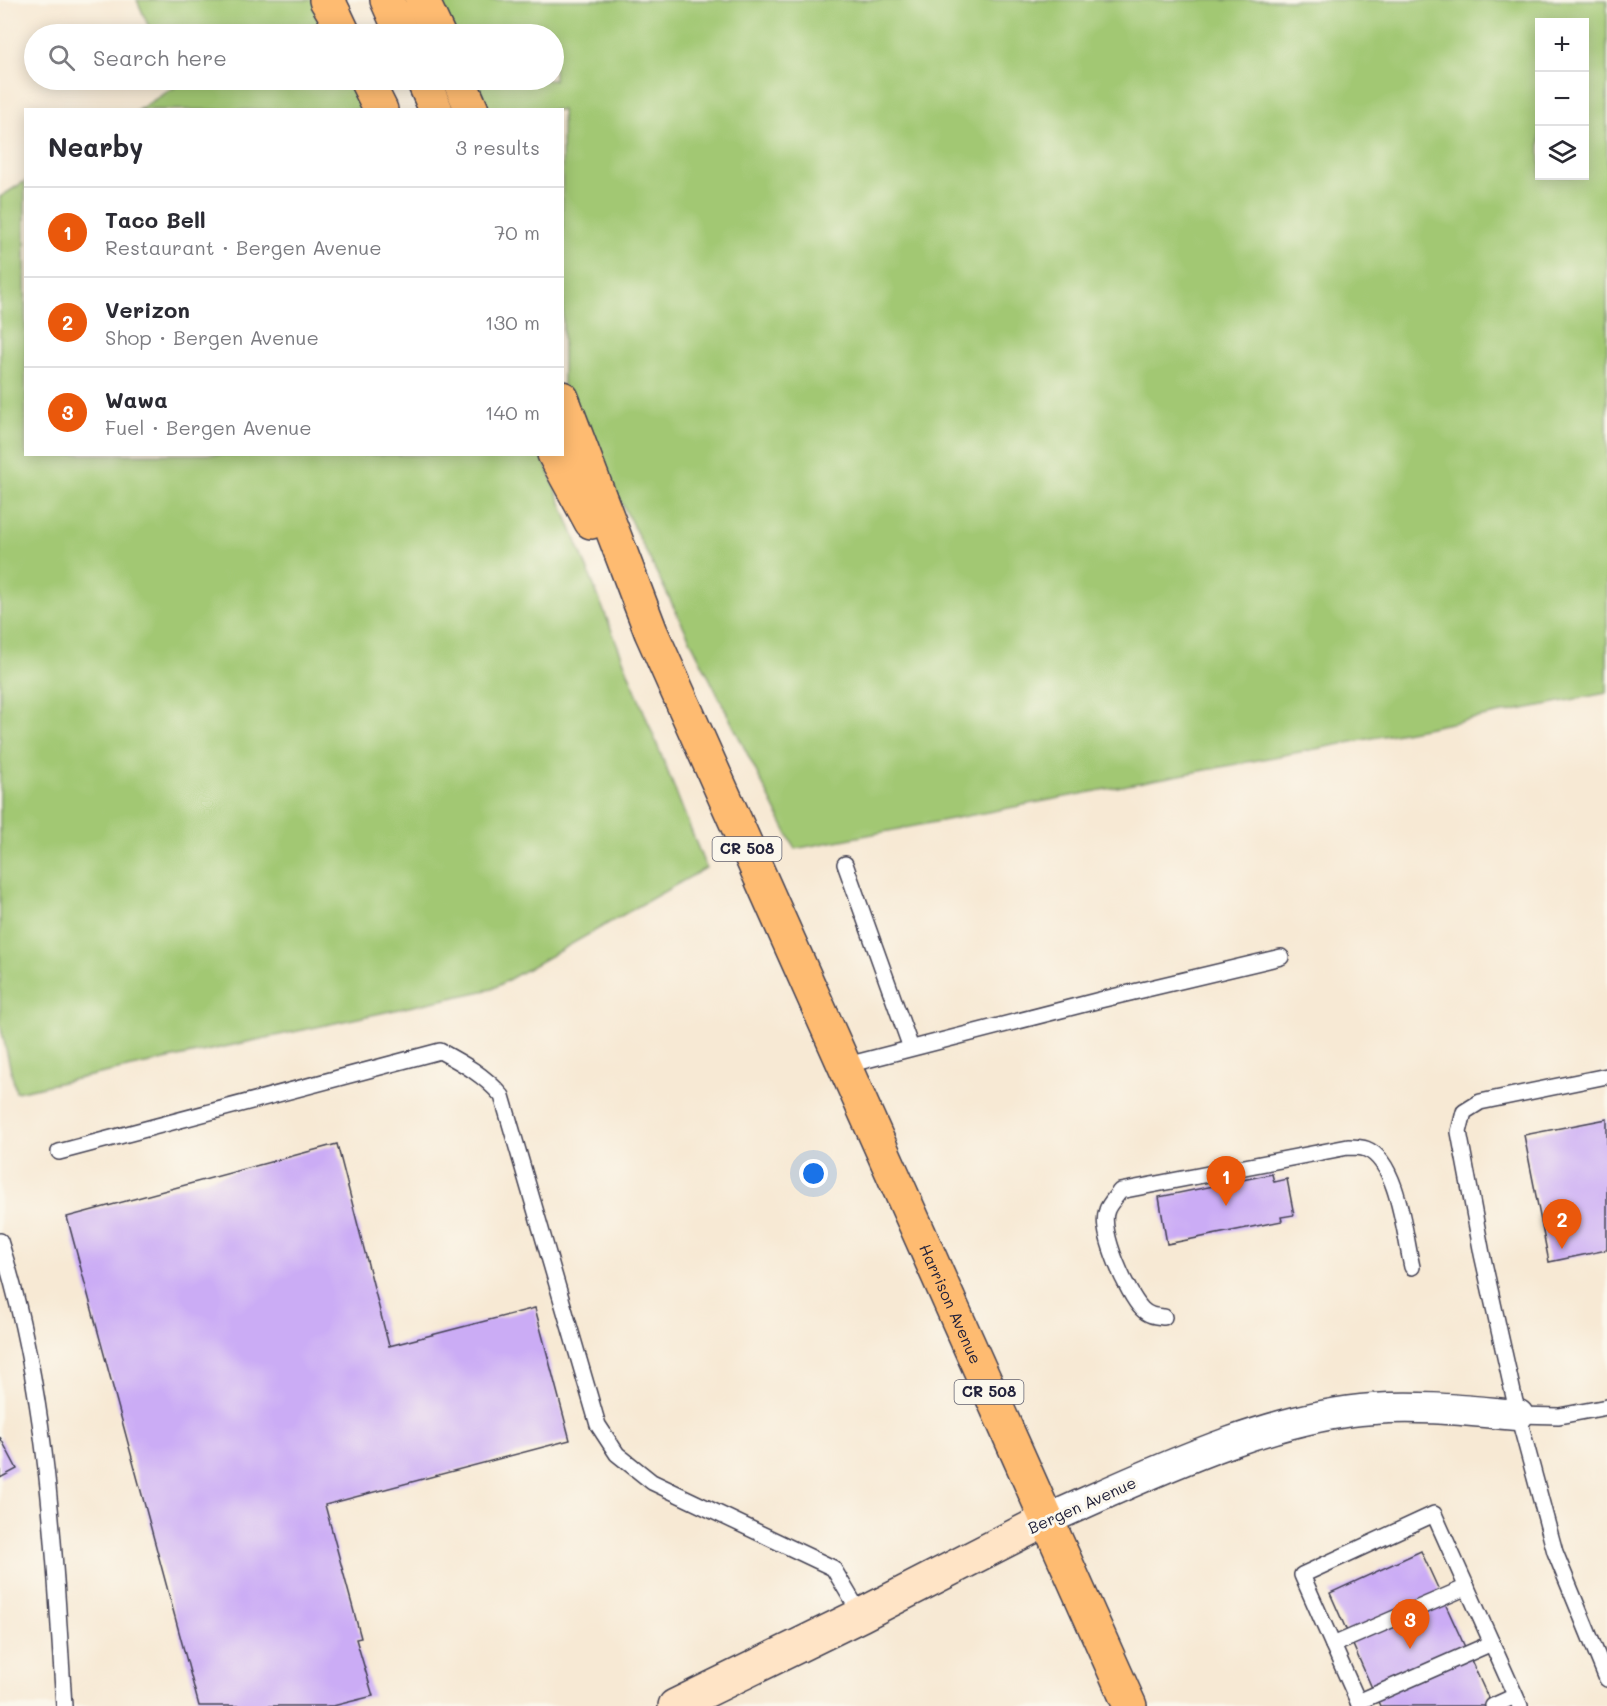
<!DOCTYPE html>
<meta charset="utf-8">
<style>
:root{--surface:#fff;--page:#f7f7f7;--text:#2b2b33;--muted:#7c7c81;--line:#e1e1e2;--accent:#ea580c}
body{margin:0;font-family:Mali,sans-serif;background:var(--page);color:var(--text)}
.controls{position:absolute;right:18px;top:18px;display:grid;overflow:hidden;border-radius:0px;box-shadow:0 3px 15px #0003}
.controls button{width:54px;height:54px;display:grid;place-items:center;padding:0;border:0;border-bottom:2px solid var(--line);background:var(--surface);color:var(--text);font:30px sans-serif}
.you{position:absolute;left:814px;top:1174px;width:21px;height:21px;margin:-15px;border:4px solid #fff;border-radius:50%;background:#1a73e8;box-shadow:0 0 0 9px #1a73e833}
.badge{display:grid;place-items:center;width:39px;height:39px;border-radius:50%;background:var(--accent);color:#fff;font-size:20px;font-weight:700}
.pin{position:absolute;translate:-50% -50px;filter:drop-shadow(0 2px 3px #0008)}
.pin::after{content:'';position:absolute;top:32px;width:21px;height:18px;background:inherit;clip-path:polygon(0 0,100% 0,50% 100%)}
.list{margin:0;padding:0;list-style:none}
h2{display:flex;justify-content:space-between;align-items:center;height:78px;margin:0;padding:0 24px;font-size:26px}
h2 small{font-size:20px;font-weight:400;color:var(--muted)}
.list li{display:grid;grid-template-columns:39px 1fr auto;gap:18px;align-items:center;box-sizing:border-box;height:90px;padding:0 24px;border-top:2px solid var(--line)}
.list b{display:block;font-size:22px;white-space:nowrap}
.list p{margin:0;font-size:20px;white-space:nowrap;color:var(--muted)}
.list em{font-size:20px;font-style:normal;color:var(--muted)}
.icon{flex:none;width:33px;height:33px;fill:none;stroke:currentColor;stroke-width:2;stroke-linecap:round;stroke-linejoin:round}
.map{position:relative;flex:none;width:1607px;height:1706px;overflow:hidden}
.search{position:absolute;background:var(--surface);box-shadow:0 3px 15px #0003;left:24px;top:24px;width:540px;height:66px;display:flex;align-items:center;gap:15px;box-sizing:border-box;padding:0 21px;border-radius:33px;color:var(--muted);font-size:22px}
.panel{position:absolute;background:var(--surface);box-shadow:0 3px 15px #0003;left:24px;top:108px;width:540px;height:348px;border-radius:0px}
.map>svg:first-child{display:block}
.grass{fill:#a2c873;stroke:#627557;stroke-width:1.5;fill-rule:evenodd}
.building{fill:#cbacf5}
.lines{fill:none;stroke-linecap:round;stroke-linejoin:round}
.lane-casing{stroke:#424052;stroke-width:18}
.street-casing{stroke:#424052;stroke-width:33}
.secondary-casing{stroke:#424052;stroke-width:36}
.primary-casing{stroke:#424052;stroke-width:36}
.highway-casing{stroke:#424052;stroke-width:36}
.lane{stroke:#fff;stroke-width:15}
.street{stroke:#fff;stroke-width:30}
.secondary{stroke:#ffe4c6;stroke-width:33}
.primary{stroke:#febb71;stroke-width:33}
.highway{stroke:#febb71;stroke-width:33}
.labels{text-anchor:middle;stroke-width:6;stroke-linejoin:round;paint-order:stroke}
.shield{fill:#fbf7ec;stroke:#636270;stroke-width:1.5}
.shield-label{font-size:15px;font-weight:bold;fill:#22223b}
.street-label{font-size:16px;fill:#22223b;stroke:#fbf7ec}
</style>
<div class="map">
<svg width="1607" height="1706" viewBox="0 0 1607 1706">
<rect width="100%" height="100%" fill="#fbf7ec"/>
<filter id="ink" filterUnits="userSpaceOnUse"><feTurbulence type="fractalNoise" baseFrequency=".0167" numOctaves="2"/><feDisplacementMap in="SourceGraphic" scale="12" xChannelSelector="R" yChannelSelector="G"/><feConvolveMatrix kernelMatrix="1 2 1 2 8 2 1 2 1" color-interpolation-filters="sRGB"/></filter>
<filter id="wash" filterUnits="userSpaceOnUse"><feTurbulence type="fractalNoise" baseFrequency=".008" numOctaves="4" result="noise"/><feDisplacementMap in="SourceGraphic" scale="24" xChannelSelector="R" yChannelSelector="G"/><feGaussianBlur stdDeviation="1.35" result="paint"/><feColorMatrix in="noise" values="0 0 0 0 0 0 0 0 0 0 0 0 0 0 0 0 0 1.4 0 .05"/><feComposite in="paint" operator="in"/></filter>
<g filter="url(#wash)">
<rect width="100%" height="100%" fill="#f7e9d4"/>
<g class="grass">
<polygon points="137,0 326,0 344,34 152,34"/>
<path d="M387 0H1607V693L795 849 563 386 562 110 436 109 423 80H554V34H402ZM1540 22H1584V176H1540Z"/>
<polygon points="172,80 366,80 381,110 138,110 175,87"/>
<polygon points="25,181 26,454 542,455 706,868 492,989 16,1092 0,1024 0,197"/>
</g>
<g id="blocks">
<g class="building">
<polygon points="1607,1119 1607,1250 1549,1262 1524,1135"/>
<polygon points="337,1144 389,1346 535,1308 570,1440 325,1505 361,1638 356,1639 373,1696 333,1706 199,1706 67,1217"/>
<polygon points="1272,1174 1274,1182 1287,1179 1294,1215 1281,1217 1282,1221 1167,1244 1159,1197"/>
<polygon points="0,1437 17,1469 0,1478"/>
<polygon points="1421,1551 1492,1706 1380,1706 1330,1593"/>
</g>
</g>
</g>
<g filter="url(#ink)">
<use href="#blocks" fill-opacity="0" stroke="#424052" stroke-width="1.5"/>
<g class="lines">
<g class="lane-casing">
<g id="lane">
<polyline points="845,864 911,1048"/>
<polyline points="843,1066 1100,1000 1281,957"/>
<polyline points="1607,1076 1480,1102 1464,1112 1459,1132 1482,1254 1518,1415 1555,1552 1607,1679"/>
<path d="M59 1152 440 1051C464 1064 484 1075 502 1096L598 1425 617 1454 652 1482 833 1568 861 1615"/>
<path d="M0 1241C48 1391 54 1549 64 1706"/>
<path d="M1164 1317C1155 1316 1149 1316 1142 1309 1128 1295 1098 1230 1107 1210 1109 1204 1116 1197 1120 1191L1348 1147C1354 1147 1361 1147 1366 1149 1398 1161 1405 1237 1412 1267"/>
<polyline points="1518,1415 1559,1416 1607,1407"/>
<polyline points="1333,1645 1467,1587"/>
<polyline points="1358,1702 1492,1643"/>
<polyline points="1360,1706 1302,1575 1434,1514 1520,1706"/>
<polyline points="1493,1706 1515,1696"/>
</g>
</g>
<g class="street-casing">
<path id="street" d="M1046 1520C1144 1477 1266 1416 1373 1409 1421 1405 1470 1411 1518 1415"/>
</g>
<g class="secondary-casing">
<polyline id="secondary" points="675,1706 861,1615 1046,1520"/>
</g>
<g class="primary-casing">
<g id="primary">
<polyline points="328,0 344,34"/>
<polyline points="387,0 402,34"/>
<polyline points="366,80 381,110"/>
<polyline points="423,80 436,110"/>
<path id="s1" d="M562 398 651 632 1130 1706"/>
<polyline points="554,454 591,522"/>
</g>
</g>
<g class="highway-casing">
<g id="highway">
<polyline points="326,0 335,15"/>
<polyline points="422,0 438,34"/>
<polyline points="459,80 472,110"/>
</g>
</g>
<use href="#lane" class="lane"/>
<use href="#street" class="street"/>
<use href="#secondary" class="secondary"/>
<use href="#primary" class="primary"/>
<use href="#highway" class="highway"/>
</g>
</g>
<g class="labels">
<g class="shield">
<rect x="712.5" y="837" width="69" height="24" rx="4.5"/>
<rect x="954.5" y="1380" width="69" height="24" rx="4.5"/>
</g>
<g class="shield-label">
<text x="747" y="854">CR 508</text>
<text x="989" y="1397">CR 508</text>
</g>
<g class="street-label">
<text dy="6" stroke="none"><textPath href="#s1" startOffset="986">Harrison Avenue</textPath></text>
<text transform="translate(1082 1505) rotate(-24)" y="6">Bergen Avenue</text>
</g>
</g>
</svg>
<div class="controls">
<button>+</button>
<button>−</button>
<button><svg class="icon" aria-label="layers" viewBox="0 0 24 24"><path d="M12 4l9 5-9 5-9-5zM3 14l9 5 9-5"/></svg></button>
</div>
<div class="you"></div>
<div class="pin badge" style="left:1226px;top:1206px">1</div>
<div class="pin badge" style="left:1562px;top:1249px">2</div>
<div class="pin badge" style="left:1410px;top:1649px">3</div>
<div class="search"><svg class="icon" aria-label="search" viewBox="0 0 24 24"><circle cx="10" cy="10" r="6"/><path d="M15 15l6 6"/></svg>Search here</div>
<section class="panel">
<h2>Nearby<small>3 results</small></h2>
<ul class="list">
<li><span class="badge">1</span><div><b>Taco Bell</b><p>Restaurant · Bergen Avenue</p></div><em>70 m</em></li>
<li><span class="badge">2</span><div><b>Verizon</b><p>Shop · Bergen Avenue</p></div><em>130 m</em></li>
<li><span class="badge">3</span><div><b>Wawa</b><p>Fuel · Bergen Avenue</p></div><em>140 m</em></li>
</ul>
</section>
</div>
